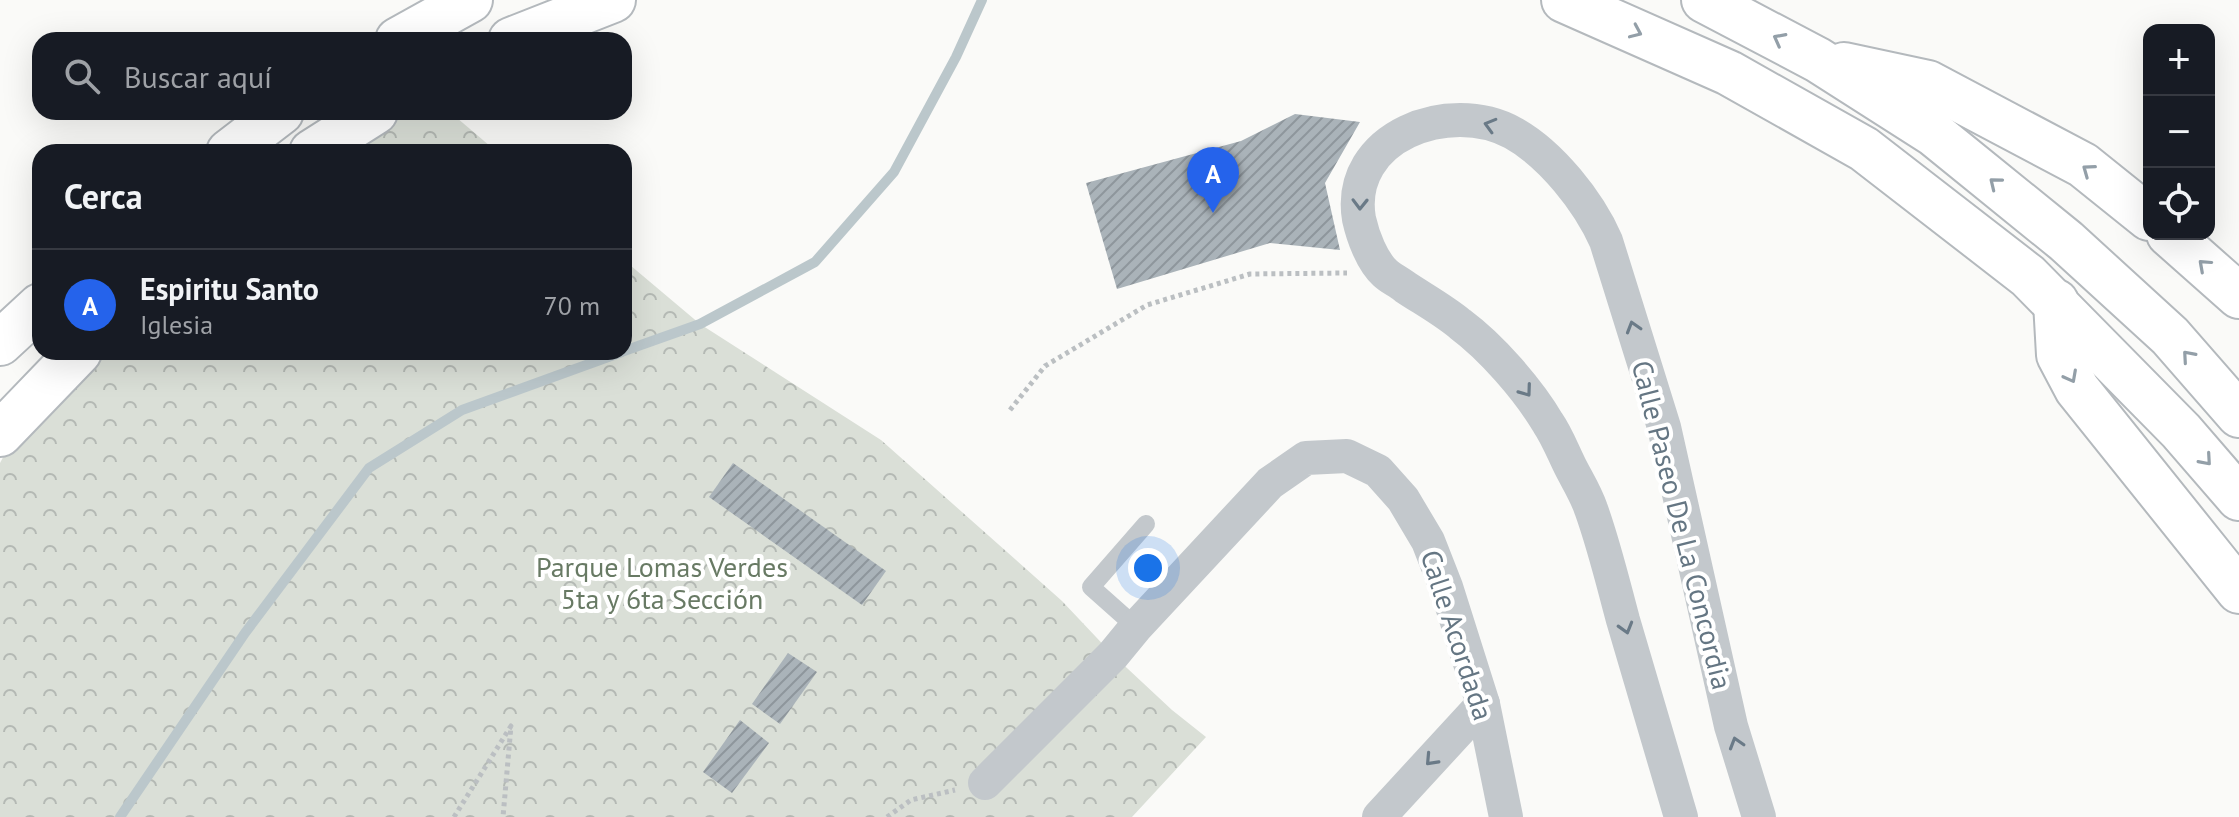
<!DOCTYPE html>
<html lang="es">
<meta charset="utf-8">
<style>
:root{--surface:#171b24;--page:#20242c;--text:#f1f3f6;--muted:#9ea1a6;--line:#363941;--accent:#2563eb}
body{margin:0;font-family:"PT Sans",sans-serif;background:var(--page);color:var(--text)}
.controls{position:absolute;right:24px;top:24px;display:grid;overflow:hidden;border-radius:16px;box-shadow:0 8px 32px #0002}
.controls button{width:72px;height:72px;display:grid;place-items:center;padding:0;border:0;border-bottom:2px solid var(--line);background:var(--surface);color:var(--text);font:40px sans-serif}
.you{position:absolute;left:1148px;top:568px;width:28px;height:28px;margin:-20px;border:6px solid #fff;border-radius:50%;background:#1a73e8;box-shadow:0 0 0 12px #1a73e833}
.badge{display:grid;place-items:center;width:52px;height:52px;border-radius:50%;background:var(--accent);color:#fff;font-size:26px;font-weight:700}
.pin{position:absolute;translate:-50% -66px;filter:drop-shadow(0 2px 4px #0008)}
.pin::after{content:'';position:absolute;top:42px;width:28px;height:24px;background:inherit;clip-path:polygon(0 0,100% 0,50% 100%)}
.list{margin:0;padding:0;list-style:none}
h2{display:flex;justify-content:space-between;align-items:center;height:104px;margin:0;padding:0 32px;font-size:34px}
h2 small{font-size:26px;font-weight:400;color:var(--muted)}
.list li{display:grid;grid-template-columns:52px 1fr auto;gap:24px;align-items:center;box-sizing:border-box;height:112px;padding:0 32px;border-top:2px solid var(--line)}
.list b{display:block;font-size:30px;white-space:nowrap}
.list p{margin:0;font-size:26px;white-space:nowrap;color:var(--muted)}
.list em{font-size:26px;font-style:normal;color:var(--muted)}
.icon{flex:none;width:44px;height:44px;fill:none;stroke:currentColor;stroke-width:2;stroke-linecap:round;stroke-linejoin:round}
.map{position:relative;flex:none;width:2239px;height:817px;overflow:hidden}
.search{position:absolute;background:var(--surface);box-shadow:0 8px 32px #0002;left:32px;top:32px;width:600px;height:88px;display:flex;align-items:center;gap:20px;box-sizing:border-box;padding:0 28px;border-radius:24px;color:var(--muted);font-size:30px}
.panel{position:absolute;background:var(--surface);box-shadow:0 8px 32px #0002;left:32px;top:144px;width:600px;height:216px;border-radius:24px}
.map>svg:first-child{display:block}
.park{fill:url(#park-crowns)}
.lines{fill:none;stroke-linecap:round;stroke-linejoin:round}
.stream{stroke:#bbc7cb;stroke-width:10}
.building{fill:url(#building-hatch)}
.motorway-casing{stroke:#b4b9bd;stroke-width:48}
.path{stroke:#bbbfc2;stroke-width:5;stroke-dasharray:4 4;stroke-linecap:butt}
.service{stroke:#c3c8cc;stroke-width:18}
.minor{stroke:#c3c8cc;stroke-width:34}
.motorway{stroke:#fff;stroke-width:44}
.oneway{stroke:#939fa8}
.oneway2{stroke:#6a7a87}
.labels{text-anchor:middle;stroke-width:8;stroke-linejoin:round;paint-order:stroke}
.street-label{font-size:28px;fill:#657683;stroke:#fff}
.park-label{font-size:28px;fill:#687a64;stroke:#fff}
</style>
<div class="map">
<svg width="2239" height="817" viewBox="0 0 2239 817">
<defs>
<pattern id="park-crowns" width="20" height="18" patternUnits="userSpaceOnUse" patternTransform="scale(2)"><rect width="20" height="18" fill="#dadfd7"/><path d="M2 6a3 3 0 1 1 6 0M12 15a3 3 0 1 1 6 0" fill="none" stroke="#b4b9b4"/></pattern>
<pattern id="building-hatch" width="6" height="6" patternUnits="userSpaceOnUse" patternTransform="scale(2)"><rect width="6" height="6" fill="#aab3b9"/><path d="M-1 1l2-2M0 6l6-6M5 7l2-2" fill="none" stroke="#8e969c"/></pattern>
</defs>
<rect width="100%" height="100%" fill="#fafaf8"/>
<g class="park">
<polygon points="375,112 450,112 497,152 312,152"/>
<polygon points="624,260 700,324 881,440 1062,601 1113,655 1172,710 1206,737 1132,817 0,817 0,463 34,399 79,352 624,352"/>
</g>
<g class="lines">
<g class="stream">
<polyline points="624,351 700,324 815,262 894,172 956,57 982,0"/>
<polyline points="120,817 245,633 369,468 462,410 622,352"/>
</g>
</g>
<g class="building">
<polygon points="1295,114 1360,122 1325,183 1340,250 1270,243 1117,289 1086,183 1241,141"/>
<polygon points="733,463 886,571 862,605 709,497"/>
<polygon points="788,653 817,672 780,724 752,704"/>
<polygon points="740,720 769,743 732,793 703,772"/>
</g>
<g class="lines">
<g class="motorway-casing">
<g id="motorway">
<polyline points="1564,0 1729,73 1864,149 2028,276 2181,431 2239,498"/>
<polyline points="1704,0 1818,60 1934,134 2066,241 2170,336 2239,415"/>
<polyline points="398,40 470,0"/>
<polyline points="511,40 613,0"/>
<polyline points="1844,65 1928,83 2083,165 2149,218"/>
<polyline points="229,152 281,112"/>
<polyline points="312,152 375,112"/>
<polyline points="2169,234 2239,296"/>
<polyline points="2056,302 2059,355 2077,389 2239,591"/>
<polyline points="0,343 40,306"/>
<polyline points="0,434 79,352"/>
</g>
</g>
<g class="path">
<polyline points="1010,410 1045,366 1147,305 1250,274 1347,273"/>
<polyline points="454,817 511,726 503,817"/>
<polyline points="887,817 911,800 955,790"/>
</g>
<polyline class="service" points="1136,627 1091,587 1146,524"/>
<g class="minor">
<polyline points="985,783 1113,655 1136,627 1270,483 1306,458 1347,456 1378,471 1403,499 1428,541 1446,587 1483,704 1506,817"/>
<polyline points="1379,817 1483,704"/>
<path d="M1681 817C1661 751 1642 685 1623 620 1613 583 1604 545 1591 509 1586 494 1577 480 1570 466 1563 452 1557 436 1548 423 1528 389 1491 347 1460 324 1443 310 1423 299 1405 287 1399 282 1390 278 1385 273 1372 261 1363 237 1359 219 1345 136 1450 98 1513 133 1551 154 1589 202 1606 241L1664 427 1731 726 1759 817"/>
</g>
<use href="#motorway" class="motorway"/>
</g>
<defs><path id="oneway-chevron" d="M-2-3.5L2.5 0L-2 3.5" fill="none" stroke-width="1.6" stroke-linecap="round" stroke-linejoin="round" transform="scale(2)"/></defs>
<g class="oneway">
<use href="#oneway-chevron" transform="translate(1636 32) rotate(24)"/>
<use href="#oneway-chevron" transform="translate(1779 39) rotate(-152)"/>
<use href="#oneway-chevron" transform="translate(2088 170) rotate(-144)"/>
<use href="#oneway-chevron" transform="translate(1995 183) rotate(-141)"/>
<use href="#oneway-chevron" transform="translate(2204 265) rotate(-138)"/>
<use href="#oneway-chevron" transform="translate(2188 356) rotate(-131)"/>
<use href="#oneway-chevron" transform="translate(2071 377) rotate(62)"/>
<use href="#oneway-chevron" transform="translate(2206 460) rotate(49)"/>
</g>
<g class="oneway2">
<use href="#oneway-chevron" transform="translate(1490 125) rotate(-164)"/>
<use href="#oneway-chevron" transform="translate(1360 204) rotate(91)"/>
<use href="#oneway-chevron" transform="translate(1633 327) rotate(-107)"/>
<use href="#oneway-chevron" transform="translate(1526 391) rotate(54)"/>
<use href="#oneway-chevron" transform="translate(1626 628) rotate(74)"/>
<use href="#oneway-chevron" transform="translate(1736 743) rotate(-107)"/>
<use href="#oneway-chevron" transform="translate(1431 760) rotate(133)"/>
</g>
<g class="labels">
<g class="street-label">
<text transform="translate(1682 525) rotate(76)" y="10">Calle Paseo De La Concordia</text>
<text transform="translate(1457 635) rotate(72)" y="10">Calle Acordada</text>
</g>
<g class="park-label">
<text x="662" y="577">Parque Lomas Verdes<tspan x="662" dy="32">5ta y 6ta Sección</tspan></text>
</g>
</g>
</svg>
<div class="controls">
<button>+</button>
<button>−</button>
<button><svg class="icon" aria-label="locate" viewBox="0 0 24 24"><circle cx="12" cy="12" r="6"/><path d="M12 2v4M12 18v4M2 12h4M18 12h4"/></svg></button>
</div>
<div class="you"></div>
<div class="pin badge" style="left:1213px;top:213px">A</div>
<div class="search"><svg class="icon" aria-label="search" viewBox="0 0 24 24"><circle cx="10" cy="10" r="6"/><path d="M15 15l6 6"/></svg>Buscar aquí</div>
<section class="panel">
<h2>Cerca<small></small></h2>
<ul class="list">
<li><span class="badge">A</span><div><b>Espiritu Santo</b><p>Iglesia</p></div><em>70 m</em></li>
</ul>
</section>
</div>
